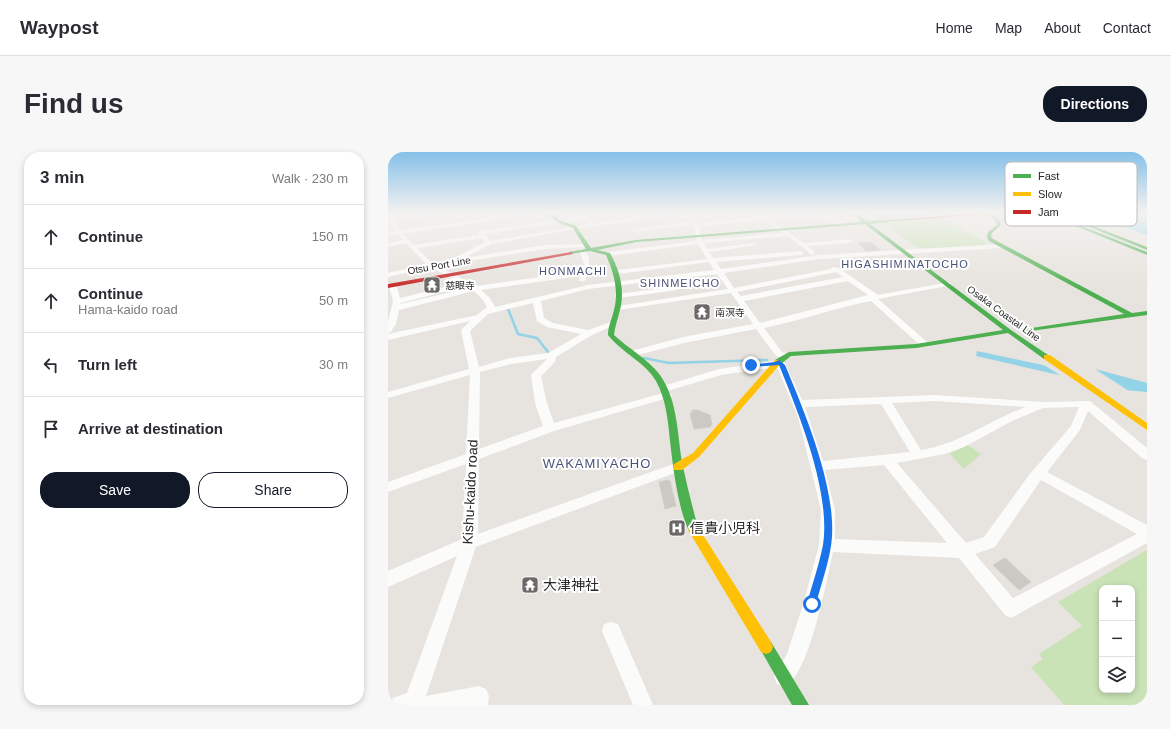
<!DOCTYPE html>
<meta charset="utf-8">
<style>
:root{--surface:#fff;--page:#f7f7f7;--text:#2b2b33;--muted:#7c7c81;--line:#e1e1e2;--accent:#111827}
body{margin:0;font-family:Helvetica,"Noto Sans JP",sans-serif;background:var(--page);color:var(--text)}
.controls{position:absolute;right:12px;bottom:12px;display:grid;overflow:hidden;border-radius:8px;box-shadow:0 2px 6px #0003}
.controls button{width:36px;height:36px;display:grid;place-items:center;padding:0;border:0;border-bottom:1px solid var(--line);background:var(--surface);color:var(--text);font:20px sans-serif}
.stop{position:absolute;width:12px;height:12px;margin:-9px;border:3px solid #1a73e8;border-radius:50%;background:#fff}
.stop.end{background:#1a73e8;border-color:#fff;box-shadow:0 1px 4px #0008}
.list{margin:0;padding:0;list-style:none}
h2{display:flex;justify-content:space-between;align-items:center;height:52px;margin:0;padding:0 16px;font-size:17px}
h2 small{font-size:13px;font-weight:400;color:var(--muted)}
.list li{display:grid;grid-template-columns:26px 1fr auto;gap:12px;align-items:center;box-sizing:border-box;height:64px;padding:0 16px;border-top:1px solid var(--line)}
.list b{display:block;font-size:15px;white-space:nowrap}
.list p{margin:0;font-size:13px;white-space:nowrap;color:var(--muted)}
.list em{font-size:13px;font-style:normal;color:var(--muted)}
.actions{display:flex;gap:8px;padding:12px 16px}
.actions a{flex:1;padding:9px 0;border:1px solid var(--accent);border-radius:16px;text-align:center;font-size:14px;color:var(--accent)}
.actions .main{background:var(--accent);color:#fff}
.icon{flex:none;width:22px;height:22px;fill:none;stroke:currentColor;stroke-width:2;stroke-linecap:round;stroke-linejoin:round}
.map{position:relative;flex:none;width:759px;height:553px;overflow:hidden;border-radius:16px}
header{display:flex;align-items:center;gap:24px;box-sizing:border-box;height:56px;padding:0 20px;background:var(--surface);border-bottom:1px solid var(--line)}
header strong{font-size:19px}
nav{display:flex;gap:22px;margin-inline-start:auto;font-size:14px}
.intro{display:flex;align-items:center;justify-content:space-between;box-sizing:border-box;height:96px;padding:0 24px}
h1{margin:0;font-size:28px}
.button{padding:10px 18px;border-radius:16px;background:var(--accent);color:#fff;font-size:14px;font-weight:700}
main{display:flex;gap:24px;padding:0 24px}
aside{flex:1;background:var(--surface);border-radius:16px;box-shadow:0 2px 6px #0003}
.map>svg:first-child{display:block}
.industrial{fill:#dbd8da}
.green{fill:#c9e2b6;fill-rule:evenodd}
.water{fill:#92d3e8}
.pier{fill:#e7e3de}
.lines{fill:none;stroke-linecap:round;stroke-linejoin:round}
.stream{stroke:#92d3e8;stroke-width:2.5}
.building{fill:#ccc9c5;stroke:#d2cfca}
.street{fill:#fbfbfa;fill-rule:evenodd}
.fast{fill:#4caf50;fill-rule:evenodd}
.slow{fill:#ffc107;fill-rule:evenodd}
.jam{fill:#c62828;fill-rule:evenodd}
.route{fill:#1a73e8}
.labels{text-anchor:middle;stroke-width:4;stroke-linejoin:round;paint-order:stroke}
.far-street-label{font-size:10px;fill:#282828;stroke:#fff}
.far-poi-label{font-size:10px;fill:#282828;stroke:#fff;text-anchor:start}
.far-neighbourhood-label{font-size:11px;letter-spacing:1px;fill:#495278;stroke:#fff}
.neighbourhood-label{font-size:13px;letter-spacing:1px;fill:#495278;stroke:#fff}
.near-street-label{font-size:14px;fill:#282828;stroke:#fff}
.near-poi-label{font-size:14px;fill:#282828;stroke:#fff;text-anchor:start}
.key{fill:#fff;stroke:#bebebe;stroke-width:1}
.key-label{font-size:11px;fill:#282828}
</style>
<header>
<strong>Waypost</strong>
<nav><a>Home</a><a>Map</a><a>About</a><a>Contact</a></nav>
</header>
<div class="intro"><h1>Find us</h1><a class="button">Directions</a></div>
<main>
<aside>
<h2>3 min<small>Walk · 230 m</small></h2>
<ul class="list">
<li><svg class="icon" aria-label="ahead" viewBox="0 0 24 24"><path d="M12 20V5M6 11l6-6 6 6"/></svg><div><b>Continue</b></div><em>150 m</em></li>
<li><svg class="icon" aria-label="ahead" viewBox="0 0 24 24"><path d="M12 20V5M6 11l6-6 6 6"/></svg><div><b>Continue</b><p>Hama-kaido road</p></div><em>50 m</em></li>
<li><svg class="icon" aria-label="left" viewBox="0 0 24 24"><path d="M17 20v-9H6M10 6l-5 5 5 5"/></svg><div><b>Turn left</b></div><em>30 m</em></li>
<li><svg class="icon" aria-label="arrive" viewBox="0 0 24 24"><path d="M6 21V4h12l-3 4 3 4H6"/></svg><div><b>Arrive at destination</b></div></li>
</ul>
<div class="actions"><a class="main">Save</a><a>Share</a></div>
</aside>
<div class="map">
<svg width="759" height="553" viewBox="0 0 759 553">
<rect width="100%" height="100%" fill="#e7e3de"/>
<polygon class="industrial" points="480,60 583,60 494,67 488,66"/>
<g class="green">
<polygon points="554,66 600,91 596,93 544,97 536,95 537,97 529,95 496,72"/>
<polygon points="579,293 593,302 576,317 562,302"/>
<path d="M759 398V553H676L643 515 655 507 651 502 694 474 670 450ZM714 436H744V538H714Z"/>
</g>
<g class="water">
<polygon points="692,60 759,60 759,83"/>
<polygon points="589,199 687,220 707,217 759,231 759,240 737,238 588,204"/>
</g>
<polygon class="pier" points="653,211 687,219 704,215 744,241 676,226"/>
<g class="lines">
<g class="stream">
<polyline points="120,157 130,182 149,186 160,200"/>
<polyline points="256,206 281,211 379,208"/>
</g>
</g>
<g class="building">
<polygon points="483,90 492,98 478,99 470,91"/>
<polygon points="304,258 309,258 322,263 324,272 322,275 306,277 302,261 304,261"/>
<polygon points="279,328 282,329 288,354 277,357 271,330"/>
<polygon points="617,406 643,430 631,438 605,413"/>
</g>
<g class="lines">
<g class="street">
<path d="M0 60H3L5 66 55 60H68L6 69 13 78 147 60H159L15 82 26 93 91 83 90 81 93 79 198 63 205 71 289 60H300L299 61 310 71 371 65 364 60H369L377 65 435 61 455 72 450 73 434 65 382 68 416 91 462 87 465 89 462 91 420 94 427 101 424 103 400 84 316 91 319 97 366 91 369 93 321 100 325 106 413 99 416 101 413 103 328 110 333 117 431 103 613 92 616 94 613 96 431 107 336 121 346 136 443 117 444 115 450 116 530 106V108L528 109 455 119 490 143 562 130V134H559L490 147 539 190 541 192 536 195 533 194 483 149C446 156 412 169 376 176L394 200 403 204 398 207 388 204 368 177 296 191 246 204 243 203 241 201 243 199 295 185 365 172 343 141 230 158 226 156 230 154 340 137 329 122 200 137 153 149 156 166 165 171 200 178 223 170 227 173 204 183 168 205 167 210 153 224 159 251 166 271 279 240 284 243 283 245 166 279 91 307 90 382 285 312 290 310 295 312 297 315 295 318 88 395 38 544 91 534 98 537 101 544 100 553H2L5 546 19 541 69 404 0 435V419L74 387 78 312 0 340V330L78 302 82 223 0 246V240L81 217 73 178 82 169 0 188V182L89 163 99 155 95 148 86 139 11 158 8 172 3 180 0 181V170L5 149 0 131 9 135 12 146 73 131 42 115 0 125V121L38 112 18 91 0 95V91L15 88 10 82 0 84V80L7 79 0 68ZM293 62 302 70 241 78 244 80 305 73 309 89 220 100 217 102 220 104 310 92 319 107 230 118 227 120 230 122 321 110 326 118 200 133 107 155 102 146 93 138 192 124 191 129H197C201 119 205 102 194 96L191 98 196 112 193 119 88 134 52 115 49 114 51 112 50 111H44L29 96 94 86 97 90 60 109V111L71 108 74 110 157 97 198 95 200 94V92L157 93 76 106 103 92 187 77ZM197 67 200 72 102 89 97 82ZM375 68 395 81 314 88 311 74ZM448 120 455 125 353 144 349 140ZM460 129 480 143 372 171 356 149ZM78 134 81 136 12 152 13 151ZM145 151 149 169 159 175 193 182 160 201 122 206 91 215 82 179 100 162ZM159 207 143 223 147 251 155 274 91 297 92 220 123 212Z"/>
<polygon points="545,60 551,60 559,64 554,65"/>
<polygon points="311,128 315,130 314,132 283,139 230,146 226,144 230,142 283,135"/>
<path d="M391 206 396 209 414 248 547 243 656 250 702 249 759 296V308L754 306 700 259 692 278 659 320 759 373V391L623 466 617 463 571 406 445 400C439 427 421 525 396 535L389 532 386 525 399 502 415 453 431 393 433 358 410 265 389 215 333 223 276 240 271 237 272 235 331 217 386 209ZM547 249 638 255C602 268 572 292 533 298L504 251ZM493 252 522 300 435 309 417 255ZM691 255 683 274 641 323 596 385 578 391 509 311 557 302 576 295 626 268 655 256ZM496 313 559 391 447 387V358L437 318ZM653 328 749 382 625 446 587 402 607 395Z"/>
<polygon points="223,470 230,472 265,553 245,553 214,479 216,472"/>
</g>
<g class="fast">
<path d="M158 60H162L171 68 188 74 203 96 248 88 474 70 462 60H466L479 69 525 66 524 68 482 72 623 178 663 205 659 207H656L620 181 528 196 403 204 393 212H387V208L401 200 528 192 615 178 477 72 248 90 209 98 222 101C232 119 237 138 232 158 230 166 227 174 226 183 241 197 260 207 272 223 291 250 289 285 295 315 299 334 304 353 309 372L312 378 310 381 306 383 302 381C290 358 285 315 282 289 280 269 278 247 268 229 257 210 234 201 220 183 220 174 224 167 226 158 231 139 226 121 218 103L202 99 181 102V100L198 97 185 76 169 70Z"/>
<path d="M592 60C600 59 608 63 613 70L612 74 604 81 603 85 605 87 744 161 759 159V163L635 180V178L637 177 736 162 601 89 599 85 600 80 609 73C607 64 598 64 592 60Z"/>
<polygon points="653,60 658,60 759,100 759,103"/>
<polygon points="664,60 669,60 759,95 759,98"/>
<polygon points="378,488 383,490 421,553 404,553 371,495 373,490"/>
</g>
<g class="slow">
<polygon points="656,203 662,203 759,271 759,278 656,207"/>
<polygon points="387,208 390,208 394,210 311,305 294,318 286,318 285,315 286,312 305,301"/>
<polygon points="306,373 310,375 383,490 385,495 383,500 378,502 373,500 302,381 300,378 302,375"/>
</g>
<g class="jam">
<polygon points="597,60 598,62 524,68 522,67"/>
<polygon points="183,100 185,101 185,102 0,136 0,132"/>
</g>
</g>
<linearGradient id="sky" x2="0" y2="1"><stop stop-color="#85c0e8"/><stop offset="0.44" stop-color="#f4f2f0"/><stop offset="1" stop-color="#f4f2f0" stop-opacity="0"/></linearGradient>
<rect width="759" height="137" fill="url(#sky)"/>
<path class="route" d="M391 208 397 213C417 261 451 341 443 394 440 413 433 433 428 452L424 457 419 452C424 433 431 413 435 393 443 340 411 262 391 213L363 215 360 213 387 210Z"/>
<defs>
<g id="temple-square" transform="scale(0.9)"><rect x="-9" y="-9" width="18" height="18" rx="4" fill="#6b6968" stroke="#fff"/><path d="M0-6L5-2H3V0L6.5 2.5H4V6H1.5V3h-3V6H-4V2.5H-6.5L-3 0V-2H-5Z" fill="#fff"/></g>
<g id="hospital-square" transform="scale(0.9)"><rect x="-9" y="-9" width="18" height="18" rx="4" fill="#6b6968" stroke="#fff"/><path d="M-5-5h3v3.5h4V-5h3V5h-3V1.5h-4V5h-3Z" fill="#fff"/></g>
</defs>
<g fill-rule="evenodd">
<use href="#temple-square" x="44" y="133"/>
<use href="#temple-square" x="314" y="160"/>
<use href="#hospital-square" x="289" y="376"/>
<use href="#temple-square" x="142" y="433"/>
</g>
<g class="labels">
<g class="far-street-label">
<text transform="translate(51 113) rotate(-10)" y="4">Otsu Port Line</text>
<text transform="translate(616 161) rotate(36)" y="4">Osaka Coastal Line</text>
</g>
<g class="far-poi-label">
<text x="57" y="137">慈眼寺</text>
<text x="327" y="164">南溟寺</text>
</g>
<g class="far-neighbourhood-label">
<text x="517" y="116">HIGASHIMINATOCHO</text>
<text x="185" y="123">HONMACHI</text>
<text x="292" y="135">SHINMEICHO</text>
</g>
<g class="neighbourhood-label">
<text x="209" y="316">WAKAMIYACHO</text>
</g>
<g class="near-street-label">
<text transform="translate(82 340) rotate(-87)" y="5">Kishu-kaido road</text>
</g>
<g class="near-poi-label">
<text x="302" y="381">信貴小児科</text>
<text x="155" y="438">大津神社</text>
</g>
</g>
<rect x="617" y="10" width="132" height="64" rx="6" class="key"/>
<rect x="625" y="22" width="18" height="4" fill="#4caf50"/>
<rect x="625" y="40" width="18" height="4" fill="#ffc107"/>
<rect x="625" y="58" width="18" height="4" fill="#c62828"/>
<g class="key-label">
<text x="650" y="28">Fast</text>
<text x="650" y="46">Slow</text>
<text x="650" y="64">Jam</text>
</g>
</svg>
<div class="controls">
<button>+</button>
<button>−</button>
<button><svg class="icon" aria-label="layers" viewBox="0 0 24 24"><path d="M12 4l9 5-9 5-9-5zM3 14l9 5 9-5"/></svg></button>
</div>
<div class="stop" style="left:424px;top:452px"></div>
<div class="stop end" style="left:363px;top:213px"></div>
</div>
</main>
